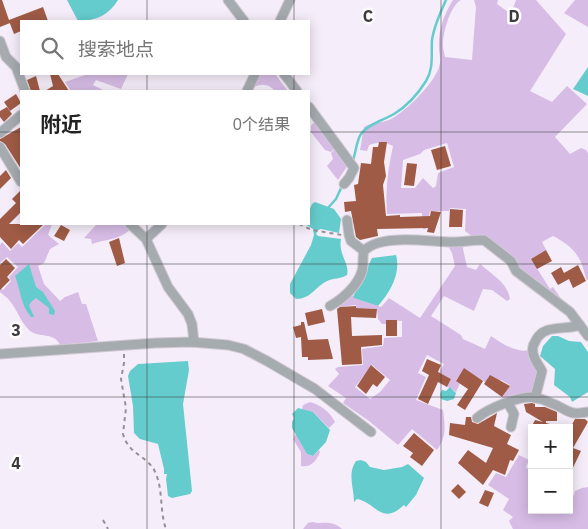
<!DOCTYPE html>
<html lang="zh">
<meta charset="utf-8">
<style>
:root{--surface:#fff;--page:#f6f6f6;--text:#222;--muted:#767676;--line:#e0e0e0}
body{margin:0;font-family:"IBM Plex Sans","Noto Sans SC",sans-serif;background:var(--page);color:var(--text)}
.controls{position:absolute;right:15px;bottom:15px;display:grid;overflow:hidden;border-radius:0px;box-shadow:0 2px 12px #0003}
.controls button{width:45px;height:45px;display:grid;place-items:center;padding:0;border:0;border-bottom:1px solid var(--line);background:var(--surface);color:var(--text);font:25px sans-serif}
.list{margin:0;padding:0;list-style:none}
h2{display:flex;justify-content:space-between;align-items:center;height:65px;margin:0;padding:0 20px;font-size:21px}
h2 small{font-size:16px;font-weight:400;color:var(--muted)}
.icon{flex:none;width:28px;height:28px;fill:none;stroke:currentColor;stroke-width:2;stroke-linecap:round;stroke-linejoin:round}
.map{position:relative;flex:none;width:588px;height:529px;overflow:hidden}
.search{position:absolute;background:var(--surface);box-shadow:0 2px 12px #0003;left:20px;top:20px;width:290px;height:55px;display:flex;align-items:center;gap:12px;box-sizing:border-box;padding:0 18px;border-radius:0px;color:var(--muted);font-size:19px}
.panel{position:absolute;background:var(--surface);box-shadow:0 2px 12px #0003;left:20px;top:90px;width:290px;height:135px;border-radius:0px}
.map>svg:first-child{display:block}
.green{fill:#d7bce5;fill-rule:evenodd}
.water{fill:#65cccd}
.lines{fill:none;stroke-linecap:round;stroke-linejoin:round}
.stream{stroke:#65cccd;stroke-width:2.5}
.building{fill:#9f5b46}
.minor-casing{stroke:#d0c9d4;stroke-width:11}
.path{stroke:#959098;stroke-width:2;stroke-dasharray:4 4;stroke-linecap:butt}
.minor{stroke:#a6abaf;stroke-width:9}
.grid{fill:none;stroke:#3d3a3f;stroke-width:1;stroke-opacity:0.55}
.grid-label{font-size:16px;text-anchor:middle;font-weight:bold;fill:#3d3a3f;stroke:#fefefe;stroke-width:5;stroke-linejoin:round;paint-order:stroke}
</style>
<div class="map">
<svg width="588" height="529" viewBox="0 0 588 529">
<rect width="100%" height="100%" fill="#f5edf9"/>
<g class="green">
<path d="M453 0H461C450 6 443 32 443 45 443 49 444 53 445 57L472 60 476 7 474 0H498L497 4 511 14 516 0H536L566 34 530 91 552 102 567 86 587 104 555 137 570 154 581 148 586 150 588 153V280L586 279C581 256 574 247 553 236L542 242 546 250 531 259 550 289 553 287 566 306 465 231 466 209 450 208 449 211H430L426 229H423L422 213 387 214C385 191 388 169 393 146 384 141 378 142 369 145L367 151 360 150C362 142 362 134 364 127 373 121 384 124 393 118 408 109 438 80 440 63 441 58 439 53 439 48 438 31 444 14 453 0ZM447 143 454 167 438 173 436 186 433 188 423 178 415 188H401L403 160 420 154 424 150Z"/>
<polygon points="575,0 588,0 588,27 564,13"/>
<polygon points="88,74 128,74 121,89 96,80 93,85 105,91 71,91 65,82"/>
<path d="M259 74H275L288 91H275C269 84 263 83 254 87Z"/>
<polygon points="314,122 333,146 334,149 331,152 325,150 311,132 311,126"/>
<polygon points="336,148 348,165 338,180 327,166 333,159 331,153"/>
<path d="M46 224H52L48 235 59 244 50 249 44 263 38 266 44 284 60 301 65 297 78 292 82 304H86L98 341 60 345C54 331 39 339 29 330 20 321 17 309 9 300 7 297 3 295 0 292V287L3 290 11 281 9 277 18 267 7 257 0 263V245L2 242 10 251 18 243 22 247Z"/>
<path d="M97 224H127L131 229C120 240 106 239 92 244L91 239 84 238Z"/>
<path d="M447 244H464L463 249 467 267 476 270 480 264C491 274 508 283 510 299L507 301 492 290 483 289 474 311 444 296 431 316 461 335 463 339 485 349 491 336C501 343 519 355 531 349L540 370 534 396 505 401 502 398 510 385 501 380 500 381 485 382 464 369 456 380 460 383 456 392 451 388 447 387 451 379 439 373 444 364 427 355 418 373 426 377 416 400 443 410C445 426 447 436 437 450L412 429 398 445 369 421 343 403 346 398 328 386 339 374 335 369 338 367 363 365 362 349 383 346 384 338 402 337V321L386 320V324H382L378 319 377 309 356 308V305L339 307 337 305 351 294 355 298 381 307 389 298 420 318 455 266 452 253ZM372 365 390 380 380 392 370 399 355 387Z"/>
<path d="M310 402C321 405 330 412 335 422L329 428 313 412 302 410 303 405Z"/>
<path d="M296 434 307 454 313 456 319 450 320 452C317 461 310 468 301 466V452L293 439Z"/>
<polygon points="519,455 529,460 526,467 532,473 529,482 532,484 532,510 552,510 557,512 569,510 575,491 582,488 588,487 588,529 513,529 509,521 513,517 503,510 509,499 488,485 496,473 506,477"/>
<path d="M312 522C323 525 330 519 342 529H303L308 523Z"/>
</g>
<g class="water">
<path d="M67 0H118C109 15 96 21 78 21Z"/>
<polygon points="588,67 588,96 573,89"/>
<path d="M315 202 334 209 341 219 339 233 321 229 318 230 316 234 318 236 341 239C338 255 350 263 347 275 341 279 334 278 327 281 315 287 311 299 296 299L290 293V284L311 245 314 235 313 229 305 224H309V211L312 204Z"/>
<path d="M396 255C401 274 390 292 378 306L354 298 353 297 372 258Z"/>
<path d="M29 264 36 287 43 292 55 311 54 315 49 314V308L36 298 31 302 29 305 34 317H31C20 304 21 291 15 276Z"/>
<polygon points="552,336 558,336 569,341 581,342 588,352 588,392 572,402 570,397 554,385 555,369 540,356 543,346"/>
<polygon points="188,361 189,370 183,404 192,491 190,494 172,498 168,496 166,479 167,474 164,474 164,469 158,444 140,439 134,433 133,406 128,376 130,371 138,364"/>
<polygon points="450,387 456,393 454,399 447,401 441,399 440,394 442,390 446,391"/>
<polygon points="298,408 313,412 330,430 326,442 313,456 307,454 292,428 292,422 294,418 292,414"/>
<path d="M361 460 366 462 370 467 384 470 402 467 408 464 424 478 416 495 406 507 404 505C381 526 377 503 357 499L354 502C354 487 347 474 356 461Z"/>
</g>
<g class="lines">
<g class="stream">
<path d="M352 163C356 154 356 141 361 134 368 124 384 120 394 114 407 106 418 94 426 81 434 68 431 55 432 40 434 26 440 13 446 0"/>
<polyline points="327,209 336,199 342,186"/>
</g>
</g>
<g class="building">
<polygon points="0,0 2,0 9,20 43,7 48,21 21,21 21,31 14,34 9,21 10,23 0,27"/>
<polygon points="50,74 58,74 69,91 45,91 53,86"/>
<polygon points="36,76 40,91 31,91 27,80"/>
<polygon points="16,94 21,103 10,111 4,102"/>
<polygon points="7,107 12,114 4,122 0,117 0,111"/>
<polygon points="21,127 21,169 5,144 0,141 0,139"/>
<polygon points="379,142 387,142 384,162 386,176 383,185 386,216 400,215 400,217 430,216 431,211 441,212 434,233 427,232 428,228 377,229 378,236 360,240 356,237 351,211 345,212 344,202 356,201 354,185 358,184 361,163 371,164 373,147 378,147"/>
<polygon points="445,146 451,166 437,170 431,150"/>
<polygon points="407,163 417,164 414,186 404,185"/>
<polygon points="6,170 11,178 0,189 0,176"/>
<polygon points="21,190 21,212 9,224 44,224 23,244 19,240 11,249 0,237 0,219 16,203 12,199"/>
<polygon points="450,209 463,210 462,227 449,227"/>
<polygon points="61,225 70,230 64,241 54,236"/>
<polygon points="119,238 125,263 117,266 109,242"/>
<polygon points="546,250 552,261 537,269 531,259"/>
<polygon points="6,259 15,268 7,277 10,280 0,290 0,265"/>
<polygon points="578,265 586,281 573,288 569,279 558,285 551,273 561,267 564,273"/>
<polygon points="356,306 356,308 377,309 376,318 351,317 352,336 382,335 382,345 361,347 362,364 342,365 337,309 340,307"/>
<polygon points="322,309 325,322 308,326 305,313"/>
<rect x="386" y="320" width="11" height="16"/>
<polygon points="301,322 304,322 308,340 328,339 333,359 308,360 308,357 302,357 301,337 296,338 293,327 301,325"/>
<polygon points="427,359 441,365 438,372 451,379 447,387 438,382 428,404 418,399 429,375 422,371"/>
<polygon points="371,365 385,377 377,387 373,384 366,394 357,386"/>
<polygon points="464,368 483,381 465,410 457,405 468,389 456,381"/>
<polygon points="490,375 510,386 502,397 484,384"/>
<polygon points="532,403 535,404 535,407 545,407 557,412 557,421 546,421 546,423 554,425 554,428 531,428 535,420 543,422 526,412 524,404"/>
<polygon points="497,413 494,426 511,435 507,444 519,450 513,461 510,460 505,475 493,470 483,485 458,463 468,450 486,463 493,448 449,435 450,423 465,425 466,417 471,417 472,422 478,424"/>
<polygon points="575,419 585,419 588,422 573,448 581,451 569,476 569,430"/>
<polygon points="414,433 434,450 422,466 410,457 413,453 403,446"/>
<polygon points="458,484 466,492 459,499 451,491"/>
<polygon points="485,490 494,493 488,507 479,503"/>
</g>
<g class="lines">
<g class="minor-casing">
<g id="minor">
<polyline points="228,0 244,21"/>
<polyline points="280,21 290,0"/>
<polyline points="0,41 6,57 16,67 25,91"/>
<polyline points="284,74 297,91"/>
<polyline points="247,91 255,74"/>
<polyline points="309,107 354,168 349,178 344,184"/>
<polyline points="0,133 21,115"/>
<polyline points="0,147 21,182"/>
<polyline points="347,220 349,235 351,241 364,251"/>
<polyline points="130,224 146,239 168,287 188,314 192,324 194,342"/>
<polyline points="146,239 162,224"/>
<path d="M330 306C343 299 358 285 362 271 364 264 362 257 364 251 380 233 429 242 452 242 463 242 473 240 484 240L511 261 516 271 570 312 588 336"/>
<polyline points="0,354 156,343 191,342 228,345 244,349 267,361 315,389 371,432"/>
<path d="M535 398 542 371C539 365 534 360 533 353 532 349 533 345 535 342 543 323 564 331 580 325"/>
<polyline points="508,403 514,414 511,427"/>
<path d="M477 418C489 408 517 397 532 397 538 398 545 400 551 403 568 409 567 416 588 412"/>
</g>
</g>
<g class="path">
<polyline points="299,224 312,230 342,235"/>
<path d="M124 354V363L121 379 126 408 123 434C128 453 144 455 153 468 164 486 159 510 166 529"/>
<polyline points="103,520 108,529"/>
</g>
<use href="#minor" class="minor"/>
</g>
<path class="grid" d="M147 0V21M294 0V21M441 0V529M147 74V91M294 74V91M0 132H21M309 132H588M147 224V529M294 224V529M0 264H588M0 397H588"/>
<g class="grid-label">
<text x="368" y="22">C</text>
<text x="514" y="22">D</text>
<text x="16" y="336">3</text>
<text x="16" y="469">4</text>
</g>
</svg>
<div class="controls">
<button>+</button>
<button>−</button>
</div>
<div class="search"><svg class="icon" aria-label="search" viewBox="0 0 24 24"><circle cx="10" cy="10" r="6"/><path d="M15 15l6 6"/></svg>搜索地点</div>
<section class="panel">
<h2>附近<small>0个结果</small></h2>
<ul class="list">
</ul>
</section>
</div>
